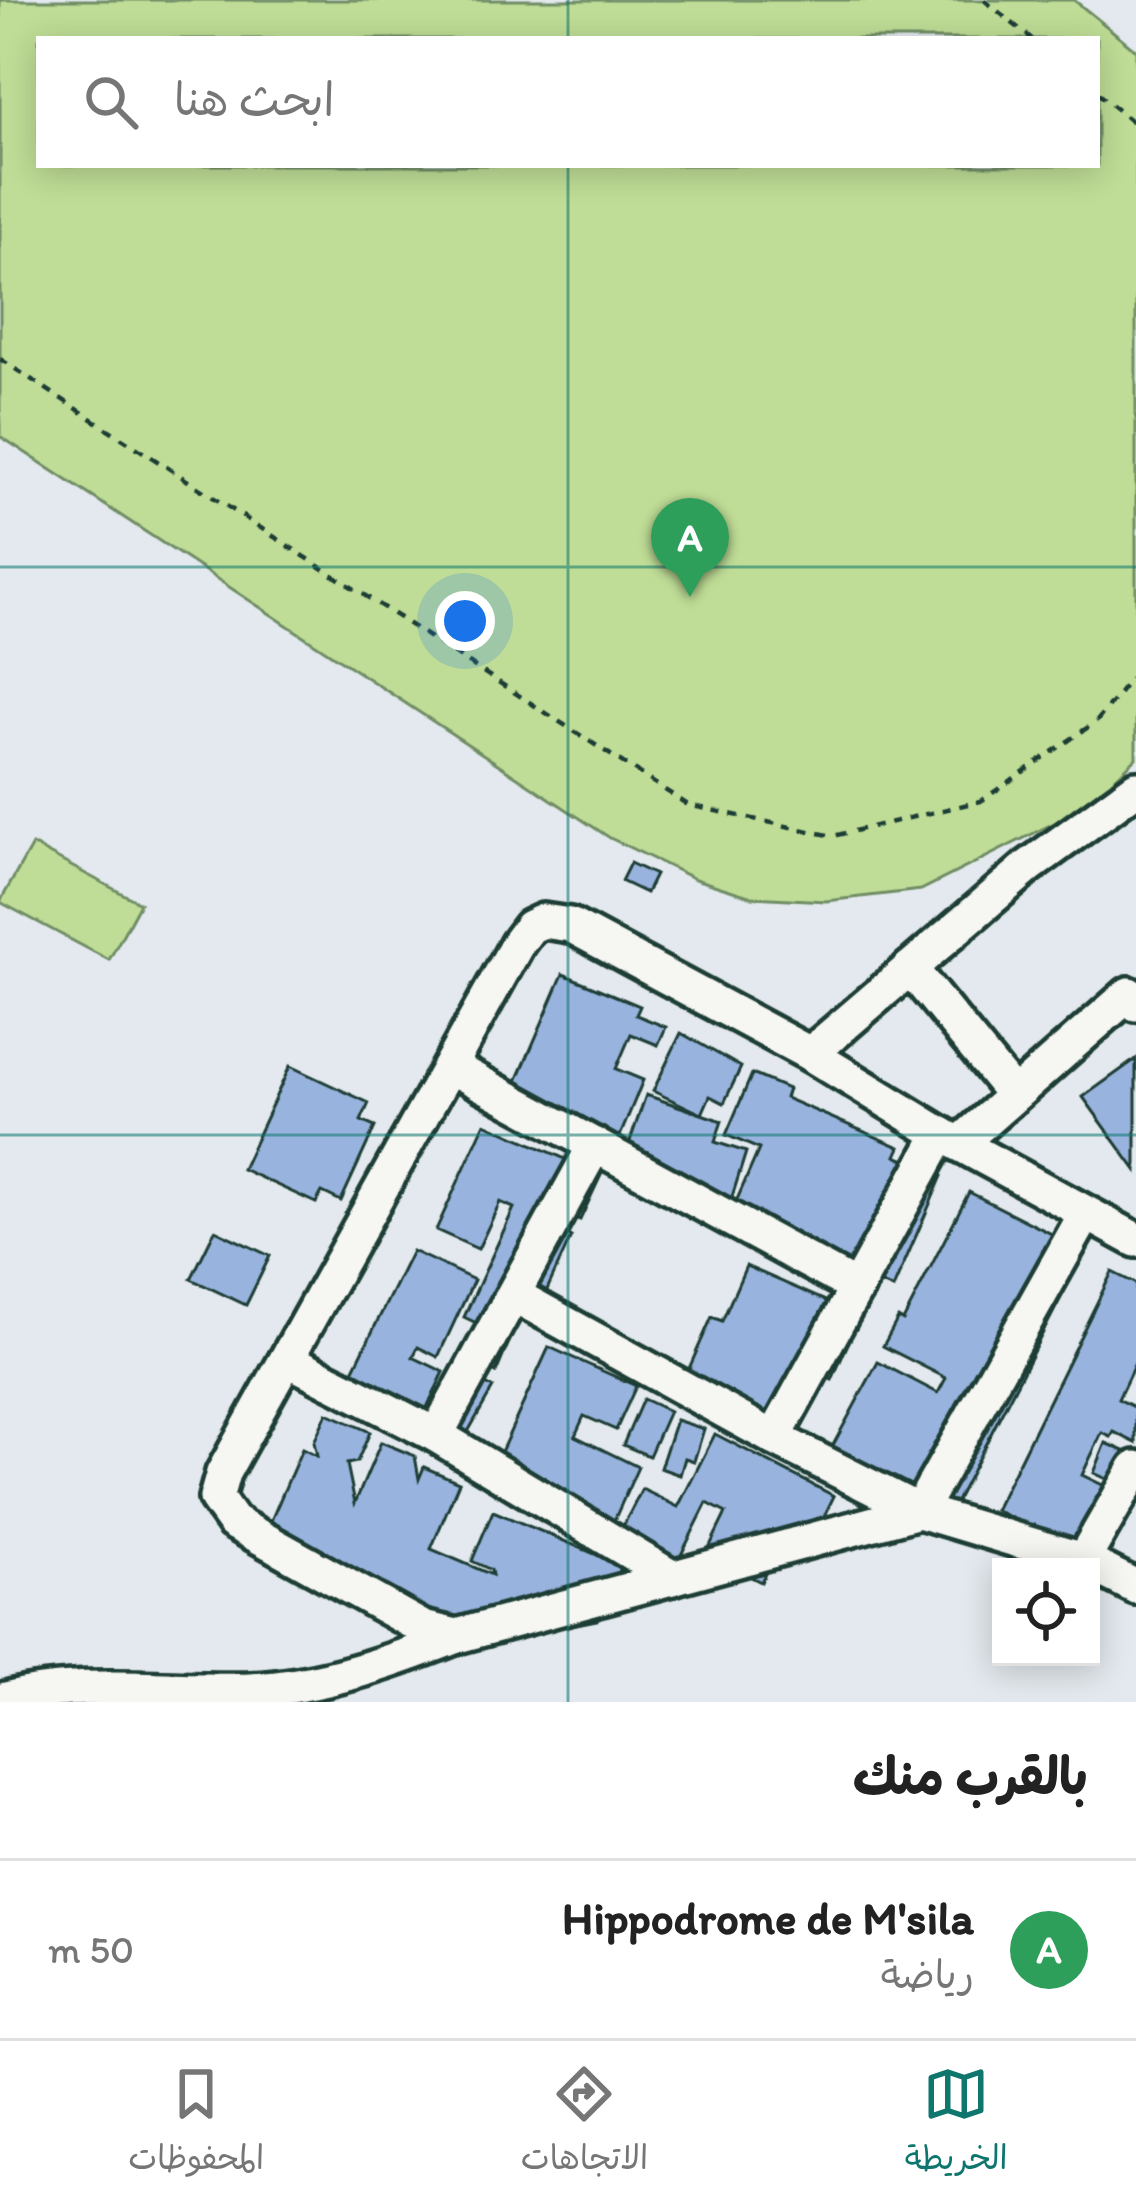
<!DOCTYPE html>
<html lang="ar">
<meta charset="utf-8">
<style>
:root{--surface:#fff;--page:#f6f6f6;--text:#222;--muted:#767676;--line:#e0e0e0;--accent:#0f766e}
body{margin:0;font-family:Itim,"Playpen Sans Arabic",sans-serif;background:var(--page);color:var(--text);direction:rtl}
.controls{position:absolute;right:36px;bottom:36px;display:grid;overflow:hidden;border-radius:0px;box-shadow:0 6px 30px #0003}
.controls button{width:108px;height:108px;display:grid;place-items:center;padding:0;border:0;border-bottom:3px solid var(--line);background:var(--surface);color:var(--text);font:60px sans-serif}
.you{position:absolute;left:465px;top:621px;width:42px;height:42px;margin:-30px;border:9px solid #fff;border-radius:50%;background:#1a73e8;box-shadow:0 0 0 18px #1a73e833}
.badge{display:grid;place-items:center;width:78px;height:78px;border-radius:50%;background:var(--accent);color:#fff;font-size:39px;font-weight:700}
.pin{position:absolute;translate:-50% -99px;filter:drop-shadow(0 3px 6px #0008)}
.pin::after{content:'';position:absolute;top:63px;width:42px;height:36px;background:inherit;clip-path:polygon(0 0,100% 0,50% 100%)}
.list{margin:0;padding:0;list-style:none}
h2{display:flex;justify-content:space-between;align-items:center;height:156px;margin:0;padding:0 48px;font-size:51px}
h2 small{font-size:39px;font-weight:400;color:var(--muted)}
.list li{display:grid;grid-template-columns:78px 1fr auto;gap:36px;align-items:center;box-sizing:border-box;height:180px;padding:0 48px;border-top:3px solid var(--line)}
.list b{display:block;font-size:45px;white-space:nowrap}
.list p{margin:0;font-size:39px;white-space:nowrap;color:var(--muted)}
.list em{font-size:39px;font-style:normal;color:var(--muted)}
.icon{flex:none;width:66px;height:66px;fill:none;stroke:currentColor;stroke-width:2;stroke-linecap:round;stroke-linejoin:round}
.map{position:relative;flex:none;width:1136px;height:1702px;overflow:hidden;direction:ltr}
.search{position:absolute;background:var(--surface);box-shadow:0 6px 30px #0003;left:36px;right:36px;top:36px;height:132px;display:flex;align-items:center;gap:30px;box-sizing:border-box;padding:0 42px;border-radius:0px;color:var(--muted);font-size:45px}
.sheet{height:336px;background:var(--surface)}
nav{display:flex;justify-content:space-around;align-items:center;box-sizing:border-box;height:168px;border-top:3px solid var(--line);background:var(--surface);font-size:33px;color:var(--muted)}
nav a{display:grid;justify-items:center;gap:6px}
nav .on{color:var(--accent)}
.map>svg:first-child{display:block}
.grass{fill:#bfdd96;stroke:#6f8d65;stroke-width:3;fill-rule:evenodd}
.building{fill:#99b3df;stroke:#1f3d34;stroke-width:3}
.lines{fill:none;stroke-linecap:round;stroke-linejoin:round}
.minor-casing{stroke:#1f3d34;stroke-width:42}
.path{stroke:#1f3d34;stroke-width:4.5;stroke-dasharray:9 9;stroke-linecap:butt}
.minor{stroke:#f6f6f2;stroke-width:33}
.grid{fill:none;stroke:#0f766e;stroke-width:3;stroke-opacity:0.55}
</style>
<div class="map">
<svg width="1136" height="1702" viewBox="0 0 1136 1702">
<rect width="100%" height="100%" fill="#e3e9ee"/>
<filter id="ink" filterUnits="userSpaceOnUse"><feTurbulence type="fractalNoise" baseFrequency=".00833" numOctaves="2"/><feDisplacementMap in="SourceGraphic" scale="24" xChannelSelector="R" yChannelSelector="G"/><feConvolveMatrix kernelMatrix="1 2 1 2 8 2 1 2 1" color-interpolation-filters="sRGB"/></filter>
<g filter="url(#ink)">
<g class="grass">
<path d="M0 0H1074L1136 50V758L1112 781 1056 822 921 890 826 901 752 897 695 879 610 838 0 436ZM39 39H1097V165H39Z"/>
<polygon points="32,845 140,903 109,960 0,902"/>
</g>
<g class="building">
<polygon points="630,863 655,875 646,893 621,881"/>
<polygon points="563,974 640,1006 636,1015 666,1027 658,1045 631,1034 616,1069 643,1080 618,1141 511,1095"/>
<polygon points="681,1033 741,1067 724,1103 710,1096 702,1114 653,1091"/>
<polygon points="1136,1059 1136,1170 1083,1097"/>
<polygon points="290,1066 369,1103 361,1121 375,1127 341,1201 322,1192 316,1203 242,1169"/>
<polygon points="752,1074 788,1089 785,1098 900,1147 896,1156 942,1176 893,1289 729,1218 759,1149 726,1135"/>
<polygon points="646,1095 722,1121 715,1142 746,1152 731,1200 622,1164"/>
<polygon points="485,1123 601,1175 580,1220 545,1204 537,1222 571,1237 536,1314 516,1305 501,1338 509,1342 496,1373 476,1363 491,1330 464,1317 514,1208 500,1202 478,1249 436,1230"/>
<polygon points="969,1192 1085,1251 947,1519 826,1458 878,1362 938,1393 946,1378 883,1346 898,1318 903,1321"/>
<polygon points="215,1230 270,1256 246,1305 191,1279"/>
<polygon points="412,1251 474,1280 438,1357 418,1347 413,1357 444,1372 422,1418 347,1383"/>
<polygon points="746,1266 860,1316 832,1380 817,1373 792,1430 683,1382 712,1317 722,1321"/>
<polygon points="1112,1272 1136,1284 1136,1361 1118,1399 1136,1408 1136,1443 1114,1432 1111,1437 1102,1433 1082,1475 1136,1501 1105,1563 995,1510"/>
<polygon points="549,1347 636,1386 616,1430 584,1416 575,1436 638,1467 612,1525 494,1467"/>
<polygon points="456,1367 493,1388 461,1444 423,1423"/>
<polygon points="643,1399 669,1411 649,1456 623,1445"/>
<polygon points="327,1413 370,1432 357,1462 347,1464 355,1503 381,1442 415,1456 419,1479 424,1467 459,1482 431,1549 492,1575 491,1570 472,1561 493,1511 621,1565 597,1620 497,1640 263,1539 302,1449 317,1456 314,1442"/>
<polygon points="676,1420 704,1429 694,1461 685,1458 680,1475 660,1468"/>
<polygon points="715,1434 834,1496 810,1545 785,1533 761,1582 706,1554 726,1513 707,1503 678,1561 620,1532 642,1489 678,1507"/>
<polygon points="1106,1443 1136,1456 1120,1485 1094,1473"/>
</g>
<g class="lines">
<g class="minor-casing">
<g id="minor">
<polyline points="910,968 1013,1094"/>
<polyline points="810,1054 1029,866 1136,788"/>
<polyline points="451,1067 857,1288"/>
<polyline points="959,1144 1129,994 1136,1004"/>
<polyline points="1085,1215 919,1511 457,1636 423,1628 233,1522 216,1498 223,1473 518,943 530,927 543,921 570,925 810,1054 941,1134 1136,1240"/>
<polyline points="514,1295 774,1438 919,1511 1083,1560 1136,1587"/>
<polyline points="289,1360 436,1435 673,1578"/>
<polyline points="436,1435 595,1145"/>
<polyline points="774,1438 941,1134"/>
<polyline points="1083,1560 1136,1468"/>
<path d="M0 1701C69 1678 177 1693 250 1690 321 1687 392 1662 457 1636"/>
</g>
</g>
<g class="path">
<polyline points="984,0 1032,39"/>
<polyline points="1097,93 1136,125"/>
<polyline points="0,359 688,805 833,836 981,801 1097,721 1136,672"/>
</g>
<use href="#minor" class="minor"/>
</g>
</g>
<path class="grid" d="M568 0V39M568 165V1702M0 567H1136M0 1135H1136"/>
</svg>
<div class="controls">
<button><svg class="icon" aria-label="locate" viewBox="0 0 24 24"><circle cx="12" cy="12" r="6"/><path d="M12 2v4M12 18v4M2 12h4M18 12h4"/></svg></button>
</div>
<div class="you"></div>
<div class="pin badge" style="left:690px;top:597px;background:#2e9e5b">A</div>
<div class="search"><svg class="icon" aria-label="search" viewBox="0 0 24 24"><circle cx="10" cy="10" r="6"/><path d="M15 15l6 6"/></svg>ابحث هنا</div>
</div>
<section class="sheet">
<h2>بالقرب منك<small></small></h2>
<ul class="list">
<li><span class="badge" style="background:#2e9e5b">A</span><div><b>Hippodrome de M'sila</b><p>رياضة</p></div><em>50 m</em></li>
</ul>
</section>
<nav>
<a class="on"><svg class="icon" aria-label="map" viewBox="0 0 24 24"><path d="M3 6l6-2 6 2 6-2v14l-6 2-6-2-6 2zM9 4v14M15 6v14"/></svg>الخريطة</a>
<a><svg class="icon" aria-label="directions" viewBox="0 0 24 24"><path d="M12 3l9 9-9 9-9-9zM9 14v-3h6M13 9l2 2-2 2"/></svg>الاتجاهات</a>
<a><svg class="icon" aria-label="saved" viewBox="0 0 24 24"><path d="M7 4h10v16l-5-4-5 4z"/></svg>المحفوظات</a>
</nav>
